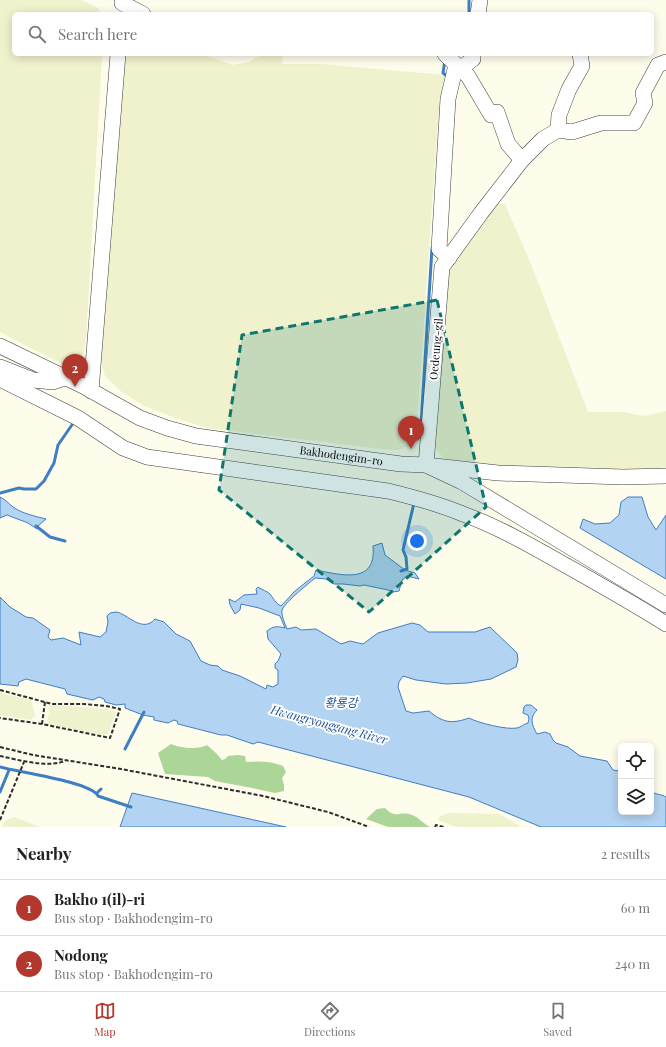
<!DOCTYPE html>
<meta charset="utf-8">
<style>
:root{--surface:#fff;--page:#f6f6f6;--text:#222;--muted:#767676;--line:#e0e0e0;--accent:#b2372d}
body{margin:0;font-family:"Playfair Display","Noto Sans KR",serif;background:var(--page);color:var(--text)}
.controls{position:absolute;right:12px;bottom:12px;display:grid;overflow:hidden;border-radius:6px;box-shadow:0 2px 10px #0003}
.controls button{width:36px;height:36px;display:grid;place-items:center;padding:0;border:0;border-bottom:1px solid var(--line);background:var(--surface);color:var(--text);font:20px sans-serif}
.you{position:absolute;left:417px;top:541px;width:14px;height:14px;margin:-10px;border:3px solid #fff;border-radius:50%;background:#1a73e8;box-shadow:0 0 0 6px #1a73e833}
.badge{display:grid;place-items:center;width:26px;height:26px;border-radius:50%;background:var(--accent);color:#fff;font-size:13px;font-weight:700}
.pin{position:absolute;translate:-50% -33px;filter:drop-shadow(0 1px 2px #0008)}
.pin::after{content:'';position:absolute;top:21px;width:14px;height:12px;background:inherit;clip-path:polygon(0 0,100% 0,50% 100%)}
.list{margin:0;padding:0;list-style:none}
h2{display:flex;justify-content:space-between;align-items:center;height:52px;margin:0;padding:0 16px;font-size:17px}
h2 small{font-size:13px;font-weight:400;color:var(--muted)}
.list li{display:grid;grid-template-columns:26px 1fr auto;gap:12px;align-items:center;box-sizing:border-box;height:56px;padding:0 16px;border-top:1px solid var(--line)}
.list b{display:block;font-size:15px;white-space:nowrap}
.list p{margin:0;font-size:13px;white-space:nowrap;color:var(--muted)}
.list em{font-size:13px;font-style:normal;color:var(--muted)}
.icon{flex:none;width:22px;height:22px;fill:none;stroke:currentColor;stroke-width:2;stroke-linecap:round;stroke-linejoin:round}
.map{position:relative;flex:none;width:666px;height:827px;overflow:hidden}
.search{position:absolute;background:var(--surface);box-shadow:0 2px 10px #0003;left:12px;right:12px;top:12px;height:44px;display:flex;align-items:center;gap:10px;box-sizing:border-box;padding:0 14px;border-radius:6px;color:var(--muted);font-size:15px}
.sheet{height:164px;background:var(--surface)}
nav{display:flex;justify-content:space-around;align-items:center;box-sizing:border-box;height:56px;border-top:1px solid var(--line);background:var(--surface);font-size:11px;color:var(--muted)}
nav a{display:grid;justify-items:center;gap:2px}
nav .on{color:var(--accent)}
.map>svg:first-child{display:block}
.farmland{fill:#f0f2cd}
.forest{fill:#acd598}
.water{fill:#b3d3f2;stroke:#3f7ec4}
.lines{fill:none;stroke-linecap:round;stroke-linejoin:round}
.stream{stroke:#3f7ec4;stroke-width:3}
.minor-casing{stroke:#3e3e3e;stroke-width:16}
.path{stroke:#2d2d2d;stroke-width:2;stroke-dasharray:4 2;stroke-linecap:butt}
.minor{stroke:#fff;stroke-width:15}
.marked{fill:#0f766e;fill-opacity:0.2;stroke:#0f766e;stroke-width:3;stroke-dasharray:8 5;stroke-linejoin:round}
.labels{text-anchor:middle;stroke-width:4;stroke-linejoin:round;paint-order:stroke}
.street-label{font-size:11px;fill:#0b0b0b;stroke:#fff}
.water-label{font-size:12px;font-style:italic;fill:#1e5294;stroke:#fff}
</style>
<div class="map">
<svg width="666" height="827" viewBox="0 0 666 827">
<rect width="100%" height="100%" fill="#fefceb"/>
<g class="farmland">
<polygon points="0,0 82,0 98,8 102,14 14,14 14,54 102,54 86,341 83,355 74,366 66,366 56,361 0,332"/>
<polygon points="124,54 201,54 233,65 249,62 262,54 283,54 282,64 321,64 445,75 443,98 438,119 417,424 415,441 409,446 399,450 390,450 207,428 181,420 144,406 119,390 105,376 100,359"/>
<polygon points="497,204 505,204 531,264 588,412 623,412 644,416 666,411 666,472 608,472 456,464 444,459 437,450 433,438 447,270"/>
<polygon points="0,693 31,700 35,715 31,720 0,715"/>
<polygon points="50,705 107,709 116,712 108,734 103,735 47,724"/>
<polygon points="449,813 499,814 522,827 456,827 438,820 440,816"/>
<polygon points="14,817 40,827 2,827 5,821"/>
</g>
<g class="forest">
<path d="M171 744C179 748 199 750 207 745L216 753 222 760 225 759 228 756 238 755 245 756 246 762C259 761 270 761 283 766L286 772 282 778 284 785V791L275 793 252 788 215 781 208 777 165 774 158 753Z"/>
<path d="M385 808C396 820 400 810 412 815 420 818 422 823 430 827H388L366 819 377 809Z"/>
</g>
<g class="water">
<path d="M0 497C6 500 8 503 13 507 23 514 35 516 46 519L38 526 37 529 28 523 7 515 0 518Z"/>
<polygon points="628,497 642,497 648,517 656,530 666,515 666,579 580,528 583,519 595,524 610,523 619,515 621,502"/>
<path d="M382 543 385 555 405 570 415 573 419 579 407 576 402 580 399 591 393 592 388 590 364 585 360 586 343 584H334L326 579 315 578C307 585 286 601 282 610 281 615 285 624 287 629L296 627 301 630 316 629 341 644 350 641 363 644 378 633 412 623 420 625 428 632H475L490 627 517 653 518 660 516 667 491 679 467 683 446 684 416 680 403 676 399 682 398 687 406 711 413 713 429 711C443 723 452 724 469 718 478 723 507 730 517 728 521 727 524 724 528 723L529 719 528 715 523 713 524 707 526 705H531L537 710C529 718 532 725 537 734L545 732 550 734 553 740 556 743 568 747 580 756 607 761 613 770 619 771 621 773V812H651V791C656 795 661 794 666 797V827H541L469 797 258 742 253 744 227 735H221L178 724 177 721 174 720 168 723 154 720V717L143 715 125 708V704L116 705 105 702 104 699 99 697 93 700 67 694 65 689 26 679 19 682 18 686 0 684V597L10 607 26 617 33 618 50 630 48 637 51 640 63 638 81 645 79 632 100 637 106 632 108 622 107 616 110 613C112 613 114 612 116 612 127 613 142 634 155 619L164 622 176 634 190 641 201 661 210 665 218 666 222 670 240 676 266 689 267 685 273 687 278 684V670L275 668V664L278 661 281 654 268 639 267 631C273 626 277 626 285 628L280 616 259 608 241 604 240 610 235 614 230 605 229 599 235 602 244 595 257 594 256 589 258 587C262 590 267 591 270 594 274 599 275 603 281 606L295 591 314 576 316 570C341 575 377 585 373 546Z"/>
<polygon points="132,793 286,827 120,827"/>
</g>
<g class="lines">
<g class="stream">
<polyline points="469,14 469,0"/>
<polyline points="445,60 443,73 447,76 447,78"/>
<polyline points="421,425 432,248"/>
<polyline points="0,493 19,488 24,489 36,489 44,481 54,463 58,445 74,422"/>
<polyline points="36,526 50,537 65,541"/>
<polyline points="401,571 407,569 406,557 403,550 414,503"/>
<polyline points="125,749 144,712"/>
<path d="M0 767C17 772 92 782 98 796L131 807"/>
<polyline points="0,792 9,770"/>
<polyline points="97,793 101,789"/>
</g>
<g class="minor-casing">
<g id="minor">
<polyline points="122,3 143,14"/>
<polyline points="478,14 480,0"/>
<polyline points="445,54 468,76 491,115 494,115 497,112 508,144 522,160"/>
<polyline points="666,62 658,65 643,93 645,103 634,123 601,123 572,132 558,130 543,139 522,160 481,213 442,267 426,465 498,473 623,477 666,476"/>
<polyline points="460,69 473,59 473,54"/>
<polyline points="558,130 559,115 569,89 582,66 580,54"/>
<polyline points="449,258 439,249 448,99 456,65"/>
<path id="s1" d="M0 346 83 386 140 418 167 428 196 436 401 464 426 465 462 482 666 605"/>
<polyline points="0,367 33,380 53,382 65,378"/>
<path d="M0 379 78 418 123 448 147 457 388 491C413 497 439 504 463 514 496 526 528 544 558 561 595 582 631 602 666 624"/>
<polyline points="91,391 118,54"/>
</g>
</g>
<g class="path">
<polyline points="0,690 52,704 84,704 106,706 120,709 110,738 42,724 0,718"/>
<polyline points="42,724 45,702"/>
<polyline points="0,747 33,755 121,769 263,796 328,812 369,827"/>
<path d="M0 756C19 760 47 768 65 761"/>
<polyline points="0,820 24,762"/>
<polyline points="435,827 436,825 444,827"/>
</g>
<use href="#minor" class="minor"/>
</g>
<path class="marked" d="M437 300 486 507 369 612 219 490 242 335Z"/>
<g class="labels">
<g class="street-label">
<text transform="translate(436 349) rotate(-85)" y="4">Oedeung-gil</text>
<text dy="4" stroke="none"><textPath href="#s1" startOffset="363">Bakhodengim-ro</textPath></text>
</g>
<g class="water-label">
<text x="341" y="707">황룡강</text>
<text transform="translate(329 725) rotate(15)" y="4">Hwangryonggang River</text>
</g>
</g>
</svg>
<div class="controls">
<button><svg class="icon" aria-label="locate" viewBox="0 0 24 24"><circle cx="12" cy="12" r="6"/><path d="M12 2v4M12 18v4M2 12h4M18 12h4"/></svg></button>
<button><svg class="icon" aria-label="layers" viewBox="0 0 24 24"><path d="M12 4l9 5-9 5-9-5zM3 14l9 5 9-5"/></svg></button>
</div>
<div class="you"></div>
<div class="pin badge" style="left:411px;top:449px">1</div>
<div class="pin badge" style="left:75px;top:387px">2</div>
<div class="search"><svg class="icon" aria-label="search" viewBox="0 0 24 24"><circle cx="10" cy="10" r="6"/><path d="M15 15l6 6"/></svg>Search here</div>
</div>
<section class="sheet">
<h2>Nearby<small>2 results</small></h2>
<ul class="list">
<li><span class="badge">1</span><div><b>Bakho 1(il)-ri</b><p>Bus stop · Bakhodengim-ro</p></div><em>60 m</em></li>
<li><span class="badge">2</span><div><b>Nodong</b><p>Bus stop · Bakhodengim-ro</p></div><em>240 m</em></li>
</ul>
</section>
<nav>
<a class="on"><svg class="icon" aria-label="map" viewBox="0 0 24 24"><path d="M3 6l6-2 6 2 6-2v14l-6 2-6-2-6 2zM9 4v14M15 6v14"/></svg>Map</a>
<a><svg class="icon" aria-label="directions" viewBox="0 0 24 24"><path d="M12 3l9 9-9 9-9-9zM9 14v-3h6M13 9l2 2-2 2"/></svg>Directions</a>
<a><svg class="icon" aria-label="saved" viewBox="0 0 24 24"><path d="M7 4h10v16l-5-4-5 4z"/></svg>Saved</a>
</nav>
